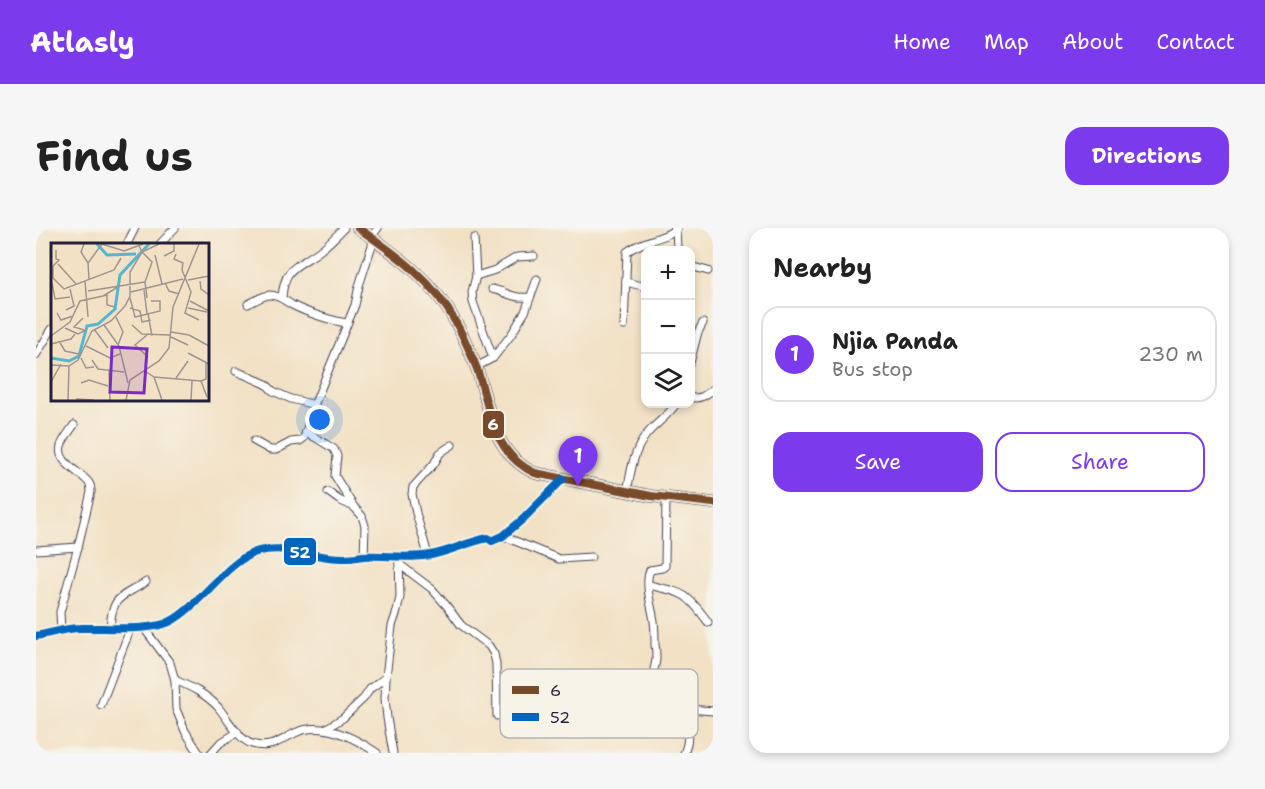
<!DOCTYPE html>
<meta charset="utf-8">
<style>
:root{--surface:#fff;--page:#f6f6f6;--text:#222;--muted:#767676;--line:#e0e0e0;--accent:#7c3aed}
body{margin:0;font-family:"Shantell Sans",sans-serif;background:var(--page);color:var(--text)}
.controls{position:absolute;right:18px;top:18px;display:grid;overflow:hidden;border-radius:12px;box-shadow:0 3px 9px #0003}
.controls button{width:54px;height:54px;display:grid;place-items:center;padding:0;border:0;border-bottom:2px solid var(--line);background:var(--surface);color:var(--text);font:30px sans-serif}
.you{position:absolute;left:284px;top:192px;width:21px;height:21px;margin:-15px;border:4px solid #fff;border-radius:50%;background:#1a73e8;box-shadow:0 0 0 9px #1a73e833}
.badge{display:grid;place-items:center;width:39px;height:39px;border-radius:50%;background:var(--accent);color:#fff;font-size:20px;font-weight:700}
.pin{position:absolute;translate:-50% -50px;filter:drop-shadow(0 2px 3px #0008)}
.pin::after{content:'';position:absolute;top:32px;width:21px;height:18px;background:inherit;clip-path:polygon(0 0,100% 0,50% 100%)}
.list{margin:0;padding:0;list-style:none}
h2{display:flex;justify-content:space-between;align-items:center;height:78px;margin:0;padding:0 24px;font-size:26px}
h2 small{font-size:20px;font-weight:400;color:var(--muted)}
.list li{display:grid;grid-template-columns:39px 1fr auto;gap:18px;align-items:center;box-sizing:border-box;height:96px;margin:0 12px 12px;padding:0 12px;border:2px solid var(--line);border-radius:18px}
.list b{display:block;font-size:22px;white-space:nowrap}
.list p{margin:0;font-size:20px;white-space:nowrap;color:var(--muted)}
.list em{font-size:20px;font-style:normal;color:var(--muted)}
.actions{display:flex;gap:12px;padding:18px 24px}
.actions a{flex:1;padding:14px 0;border:2px solid var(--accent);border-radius:18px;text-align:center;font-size:21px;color:var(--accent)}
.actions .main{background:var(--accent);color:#fff}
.icon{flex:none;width:33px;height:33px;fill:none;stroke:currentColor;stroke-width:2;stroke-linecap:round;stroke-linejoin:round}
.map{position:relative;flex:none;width:677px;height:525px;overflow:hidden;border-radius:18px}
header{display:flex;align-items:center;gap:36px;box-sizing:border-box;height:84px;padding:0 30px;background:var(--accent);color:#fff}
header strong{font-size:28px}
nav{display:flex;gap:33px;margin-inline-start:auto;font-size:21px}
.intro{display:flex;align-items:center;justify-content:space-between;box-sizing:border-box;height:144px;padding:0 36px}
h1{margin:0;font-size:42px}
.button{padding:15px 27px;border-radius:18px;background:var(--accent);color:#fff;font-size:21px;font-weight:700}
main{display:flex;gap:36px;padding:0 36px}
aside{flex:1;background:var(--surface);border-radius:18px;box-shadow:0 3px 9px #0003}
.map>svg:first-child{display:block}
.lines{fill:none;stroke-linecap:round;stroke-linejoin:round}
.street-casing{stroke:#413f50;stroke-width:9}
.secondary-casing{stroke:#413f50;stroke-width:13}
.street{stroke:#fff;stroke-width:7}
.secondary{stroke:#f8e7c3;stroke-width:10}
.bus-1-casing{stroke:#f7f3e8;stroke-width:12}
.bus-2-casing{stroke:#f7f3e8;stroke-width:12}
.bus-1{stroke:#7a4b2a;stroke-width:8}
.bus-2{stroke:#0065bd;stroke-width:8}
.inset-river{fill:none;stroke:#53b7d1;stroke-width:3}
.inset-road{fill:none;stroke:#9f958e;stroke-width:1.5}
.view{fill:#7b2cbf;fill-opacity:0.15;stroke:#7b2cbf;stroke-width:3}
.inset-edge{fill:none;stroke:#22223b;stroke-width:3}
.key{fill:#f7f3e8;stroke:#b7b4b4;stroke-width:1.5}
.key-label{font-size:16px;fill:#22223b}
.line-badge{stroke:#f7f3e8;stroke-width:2}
.badge-label{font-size:16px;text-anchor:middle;font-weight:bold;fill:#fff}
</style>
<header>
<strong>Atlasly</strong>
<nav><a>Home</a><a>Map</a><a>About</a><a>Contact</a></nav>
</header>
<div class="intro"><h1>Find us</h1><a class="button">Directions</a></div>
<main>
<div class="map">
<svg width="677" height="525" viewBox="0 0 677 525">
<rect width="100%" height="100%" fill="#f7f3e8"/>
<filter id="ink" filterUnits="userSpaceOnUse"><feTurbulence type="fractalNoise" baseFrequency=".0167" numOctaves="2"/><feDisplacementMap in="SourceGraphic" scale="12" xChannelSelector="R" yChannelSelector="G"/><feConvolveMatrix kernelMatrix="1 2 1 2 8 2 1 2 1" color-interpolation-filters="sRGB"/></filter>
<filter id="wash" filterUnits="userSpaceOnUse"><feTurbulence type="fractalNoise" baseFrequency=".008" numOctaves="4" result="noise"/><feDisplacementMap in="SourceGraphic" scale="24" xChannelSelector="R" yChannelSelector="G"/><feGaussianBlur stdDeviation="1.35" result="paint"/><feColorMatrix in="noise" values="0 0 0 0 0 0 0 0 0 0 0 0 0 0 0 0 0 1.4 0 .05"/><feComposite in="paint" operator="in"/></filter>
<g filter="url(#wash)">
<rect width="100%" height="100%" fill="#f2e1c5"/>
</g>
<g filter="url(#ink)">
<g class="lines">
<g class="street-casing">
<g id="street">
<polyline points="640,2 641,19 642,22"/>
<polyline points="335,9 342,0"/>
<polyline points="438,10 440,48 436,64 437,74 457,130"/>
<polyline points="91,16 99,0"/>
<polyline points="124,16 139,0"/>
<polyline points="654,38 672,43"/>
<polyline points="440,48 459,42 481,29 498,28"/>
<polyline points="590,54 610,59"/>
<path d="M456 61C471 64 477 71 494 69"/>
<path d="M246 70C248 41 258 40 279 26 290 19 299 9 308 0"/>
<path d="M212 76C219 73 227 67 234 67 243 67 249 73 256 77 269 84 296 93 311 95"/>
<path d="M588 98 591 24C605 12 630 11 641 0"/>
<polyline points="0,127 16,101"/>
<polyline points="654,135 662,104 667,95"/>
<polyline points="440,139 457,130 475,107 489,84 501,51"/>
<polyline points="200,143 230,156 237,163 255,171 279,177"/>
<path d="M654 169C664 172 670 167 677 161"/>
<polyline points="270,204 298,221 301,228 299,248 318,279"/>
<polyline points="218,213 234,222 240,222 255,214 264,213 268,210 279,175 319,77 323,58 338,11"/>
<polyline points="292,264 303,272 318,279 326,288 329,298 328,328"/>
<path d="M591 264C595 243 597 223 611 206 620 195 632 188 640 176"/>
<path d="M630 270 629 338 626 340 614 342C608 356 616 379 618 393 619 401 619 409 619 417 620 421 620 426 620 431 619 443 612 455 618 467 623 475 632 474 638 478 652 487 655 511 648 525"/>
<polyline points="467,308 523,331 555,329"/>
<polyline points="0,322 42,319"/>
<polyline points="392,327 380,285 376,266 377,259 398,236 404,225 416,217"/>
<polyline points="363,336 396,361 410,377 425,397 453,418 458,426 460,436 461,488"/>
<path d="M613 357C648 365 650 364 672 394"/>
<polyline points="107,399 134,435 139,452 140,481 149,503 163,525"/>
<path d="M74 400C76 367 85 370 110 354"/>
<path d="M25 403 24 384 42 319 55 264C55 260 55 258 53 255 47 245 20 235 25 218 27 211 34 203 38 197"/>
<path d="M0 408C15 405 30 400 45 400 68 399 116 404 135 393 165 377 193 330 223 323 252 316 280 331 309 330 315 330 321 329 327 328 350 327 372 331 395 327 415 323 432 314 452 310L456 313 467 308 487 291 527 251"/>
<path d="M139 452C155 459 170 466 182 479 191 490 203 512 216 516 234 522 245 512 259 505 286 492 319 510 341 525"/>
<polyline points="65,477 95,399"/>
<polyline points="642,480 677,483"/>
<polyline points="289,501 307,490 328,470 334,461 350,449"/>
<polyline points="175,525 184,515 202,504"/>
<polyline points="357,525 351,490 349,470 350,449 356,398 361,383 364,369 363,330"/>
<polyline points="671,525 677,523"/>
</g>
</g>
<g class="secondary-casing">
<path id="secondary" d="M322 0C360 26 398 53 420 95 428 109 435 126 441 141 454 180 456 226 499 245L615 268 677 275"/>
</g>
<use href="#street" class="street"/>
<use href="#secondary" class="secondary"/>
<g class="bus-1-casing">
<path id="bus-1" d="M322 0C360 26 398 53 420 95 428 109 435 126 441 141 454 180 456 226 499 245L615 268 677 275"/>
</g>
<g class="bus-2-casing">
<path id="bus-2" d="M0 408C15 405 30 400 45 400 68 399 116 404 135 393 165 377 193 330 223 323 252 316 280 331 309 330 315 330 321 329 327 328 350 327 372 331 395 327 415 323 432 314 452 310L456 313 467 308 487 291 527 251"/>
</g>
<use href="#bus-1" class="bus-1"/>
<use href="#bus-2" class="bus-2"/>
</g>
</g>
<g transform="translate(15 15)">
<rect width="158" height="158" fill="#f2e1c5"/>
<path class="inset-river" d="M46 1 56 12 85 11M0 115 18 118 28 113 36 83 47 81 64 66 69 32 98 1"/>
<path class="inset-road" d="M33 1 30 9 37 20M51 1 73 8 92 1M5 7V16L8 17 2 23V35L13 46 63 27 70 15M91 9 101 19 94 39 96 55M91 9 108 1M125 11 123 16 132 20 131 27 140 49 134 70 148 77M104 12 111 41M113 13 123 8V1M7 21 25 41M38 36 37 20 51 1M137 37 158 33M34 38 37 74M149 38 150 46 158 52M1 40 4 56 19 54M114 40 118 48 128 51M93 47 96 71M37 48 94 39M80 49 132 36M52 53 56 52V62L64 64M79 55 84 74 109 68V58H100M139 58 158 68M79 65 89 68 91 79 100 77M137 65 156 69M15 67 23 63 19 46M6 70 10 77 22 73M97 71 101 93M65 74 72 89 67 102M32 75 23 84 33 87M53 82 68 103 77 140M81 82 91 91 119 92M14 85 27 91 35 87M43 86 57 105M120 89 138 92 158 103M96 92 84 102 97 114M0 93 19 79 29 58 52 53 67 44M120 94 137 102M8 98 14 108 28 111M0 101 20 96 24 91M35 103 59 115 69 111M137 110 158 121M30 115 35 125 43 124M41 117 47 126 73 129M0 122 18 123 27 117 41 88 60 78 74 63 79 53V29L91 9 88 3M58 128 59 157M94 128 103 134 150 138 156 154M103 134 111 157M125 135 137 118M150 138 155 136V120M0 139 10 121M30 140 38 137 57 143M25 156 43 157M17 157 18 123M75 157 79 137 108 118 118 105 122 64 148 1M140 157 141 138"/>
<path class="view" d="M61 104 96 106 93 150 59 149Z"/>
<rect width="158" height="158" class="inset-edge"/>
</g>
<rect x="464" y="441" width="198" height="69" rx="9" class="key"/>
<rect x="476" y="458" width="27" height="8" fill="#7a4b2a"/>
<rect x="476" y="485" width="27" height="8" fill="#0065bd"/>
<g class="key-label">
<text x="514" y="468">6</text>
<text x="514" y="495">52</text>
</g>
<g class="line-badge">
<rect x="446" y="182" width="23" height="29" rx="6" fill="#7a4b2a"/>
<rect x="247" y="309" width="34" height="29" rx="6" fill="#0065bd"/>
</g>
<g class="badge-label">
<text x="457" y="202">6</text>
<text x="264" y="330">52</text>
</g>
</svg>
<div class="controls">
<button>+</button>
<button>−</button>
<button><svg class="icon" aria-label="layers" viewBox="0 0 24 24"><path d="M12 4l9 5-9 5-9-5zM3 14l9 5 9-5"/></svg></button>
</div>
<div class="you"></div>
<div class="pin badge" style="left:542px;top:258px">1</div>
</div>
<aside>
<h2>Nearby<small></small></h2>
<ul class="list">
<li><span class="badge">1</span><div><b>Njia Panda</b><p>Bus stop</p></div><em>230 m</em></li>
</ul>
<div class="actions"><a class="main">Save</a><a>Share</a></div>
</aside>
</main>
